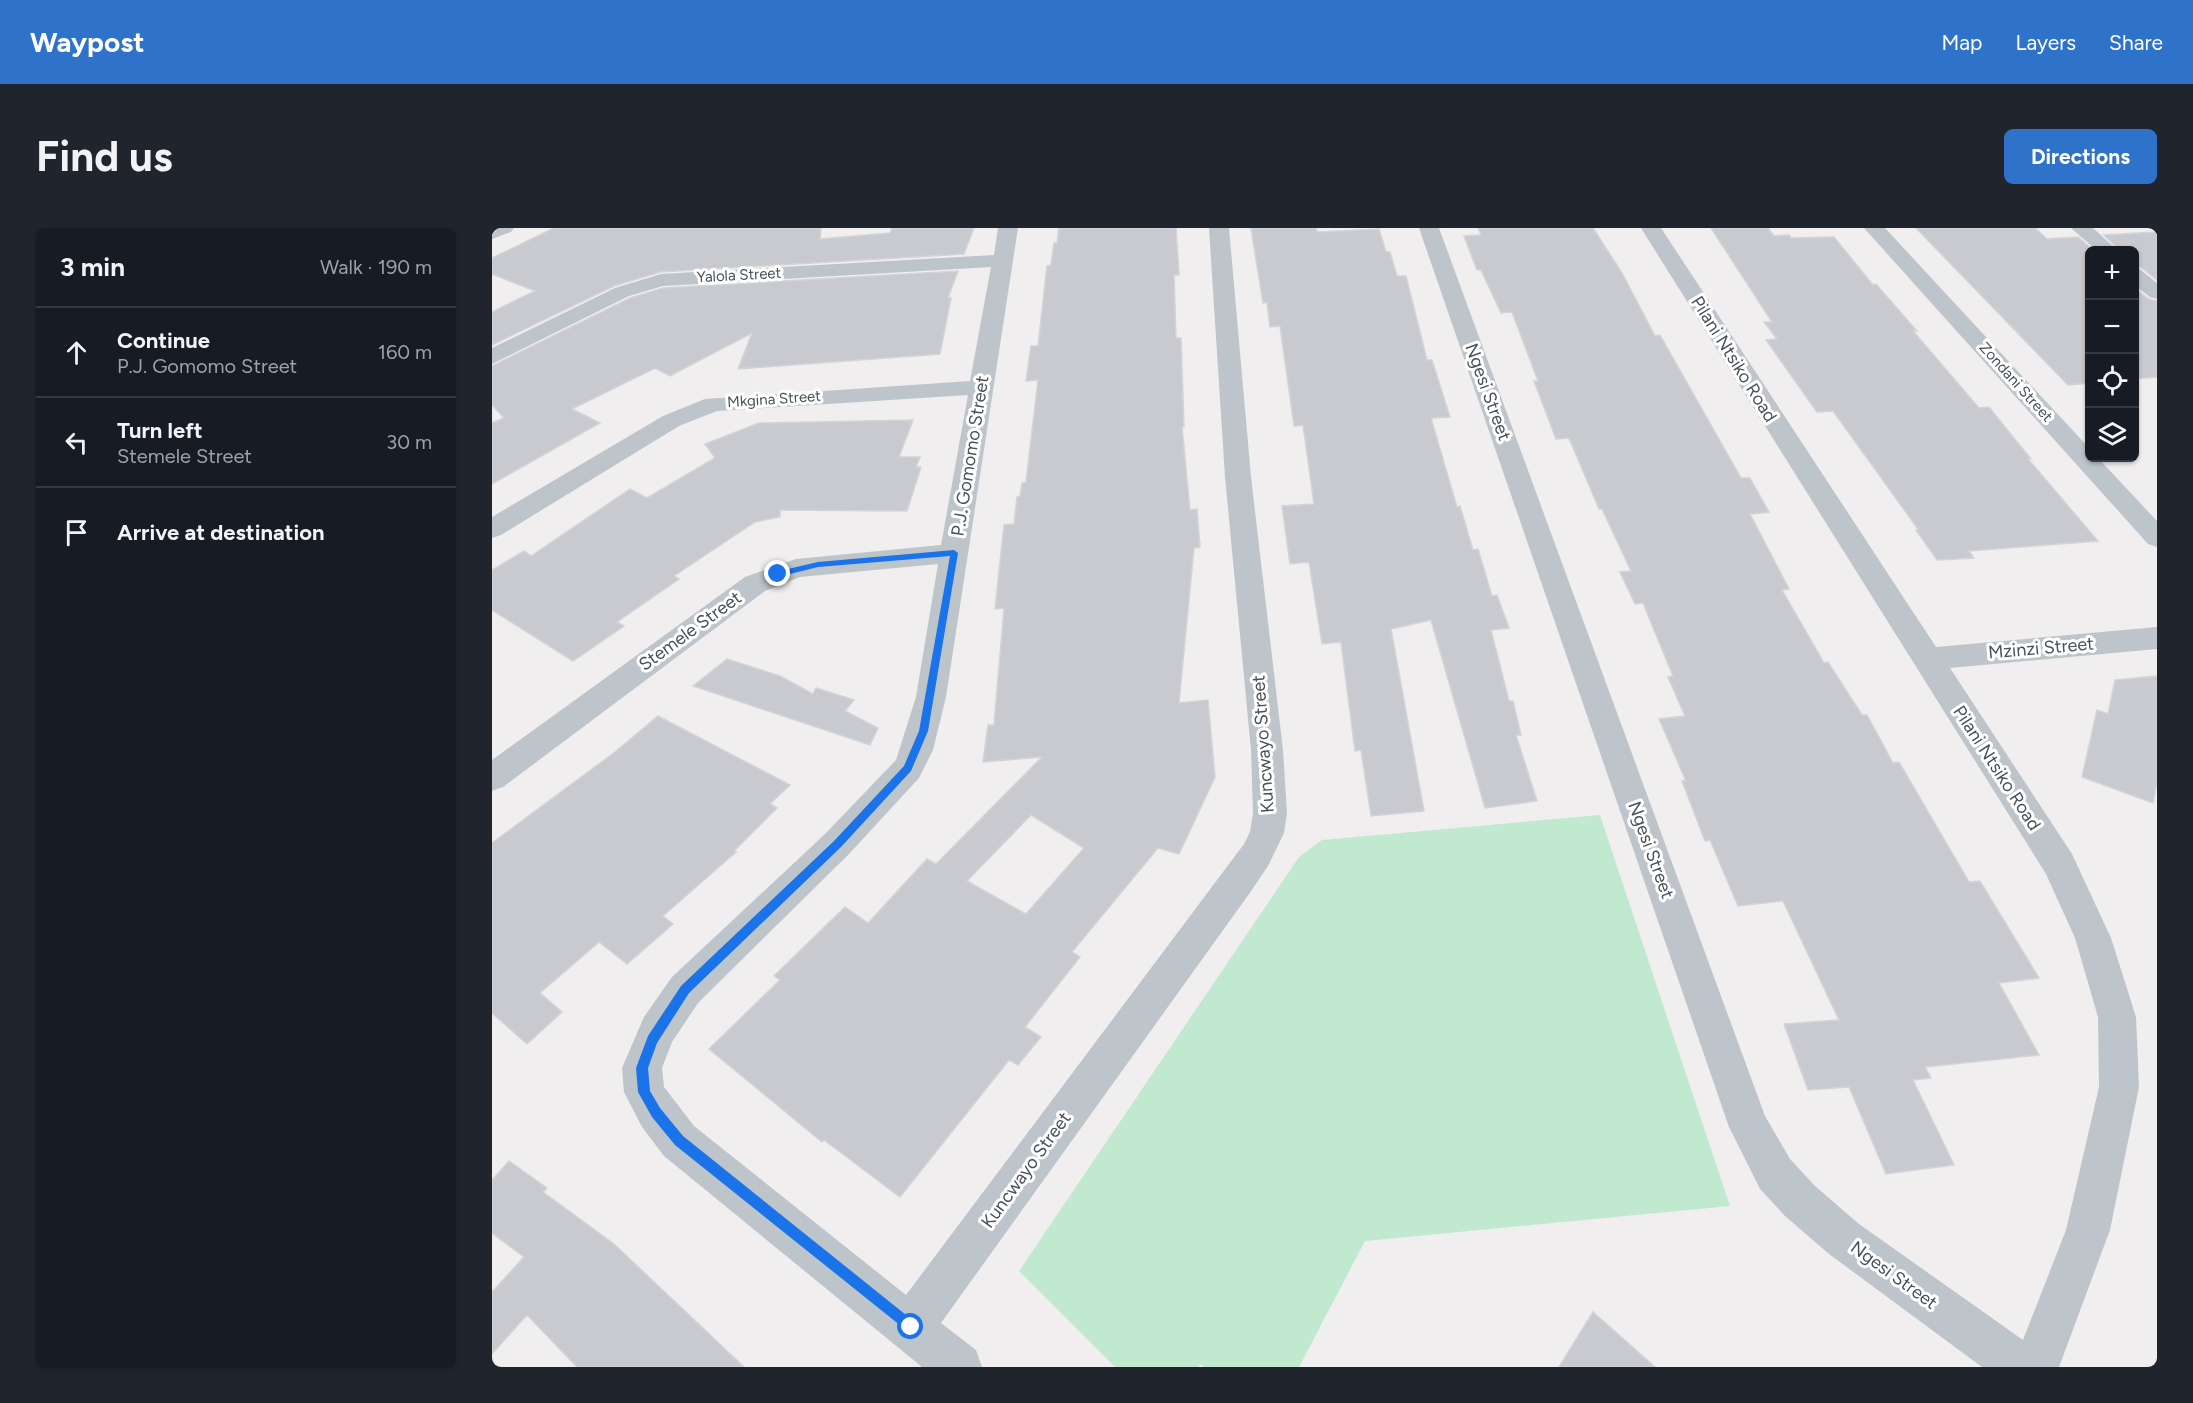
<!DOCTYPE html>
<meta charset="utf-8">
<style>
:root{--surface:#171b24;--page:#20242c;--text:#f1f3f6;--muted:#9ea1a6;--line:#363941;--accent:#2f72c9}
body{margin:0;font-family:Figtree,sans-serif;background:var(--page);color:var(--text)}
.controls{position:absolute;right:18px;top:18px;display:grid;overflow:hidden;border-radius:9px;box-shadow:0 2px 4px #0004}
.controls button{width:54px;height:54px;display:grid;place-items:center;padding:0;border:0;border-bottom:2px solid var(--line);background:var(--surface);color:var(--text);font:30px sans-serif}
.stop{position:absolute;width:18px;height:18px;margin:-14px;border:4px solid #1a73e8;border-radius:50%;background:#fff}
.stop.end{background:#1a73e8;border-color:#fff;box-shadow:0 2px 6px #0008}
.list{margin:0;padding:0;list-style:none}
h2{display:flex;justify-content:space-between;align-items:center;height:78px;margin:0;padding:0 24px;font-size:26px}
h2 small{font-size:20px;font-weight:400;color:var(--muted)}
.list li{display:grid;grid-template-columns:39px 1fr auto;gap:18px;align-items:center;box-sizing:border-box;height:90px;padding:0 24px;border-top:2px solid var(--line)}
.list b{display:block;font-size:22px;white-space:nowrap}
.list p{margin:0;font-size:20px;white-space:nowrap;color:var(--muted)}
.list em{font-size:20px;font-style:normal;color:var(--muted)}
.icon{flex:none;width:33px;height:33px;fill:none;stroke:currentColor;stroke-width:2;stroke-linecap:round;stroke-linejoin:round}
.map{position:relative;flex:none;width:1665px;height:1139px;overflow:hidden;border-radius:9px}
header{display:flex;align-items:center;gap:36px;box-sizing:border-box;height:84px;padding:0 30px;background:var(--accent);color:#fff}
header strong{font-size:28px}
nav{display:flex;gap:33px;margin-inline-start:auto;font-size:21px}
.intro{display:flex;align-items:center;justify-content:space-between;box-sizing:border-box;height:144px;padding:0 36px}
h1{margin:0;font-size:42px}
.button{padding:15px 27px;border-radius:9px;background:var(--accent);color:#fff;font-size:21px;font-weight:700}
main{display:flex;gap:36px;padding:0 36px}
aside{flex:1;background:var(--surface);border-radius:9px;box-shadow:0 2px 4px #0004}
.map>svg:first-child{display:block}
.green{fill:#c1e9d0}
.building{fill:#c9cad0;stroke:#d2d4d8;stroke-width:1.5;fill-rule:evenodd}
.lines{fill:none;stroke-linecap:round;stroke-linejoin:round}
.street{fill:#bdc5cb;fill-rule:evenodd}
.route{fill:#1a73e8}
.labels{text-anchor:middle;stroke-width:6;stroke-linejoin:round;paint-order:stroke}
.far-street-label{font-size:15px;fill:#485158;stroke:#fff}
.street-label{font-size:18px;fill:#485158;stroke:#fff}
</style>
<header>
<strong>Waypost</strong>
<nav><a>Map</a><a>Layers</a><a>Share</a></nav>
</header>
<div class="intro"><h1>Find us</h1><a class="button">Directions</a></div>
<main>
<aside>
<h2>3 min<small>Walk · 190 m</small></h2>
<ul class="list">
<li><svg class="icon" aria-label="ahead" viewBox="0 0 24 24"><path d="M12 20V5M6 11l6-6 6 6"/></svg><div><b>Continue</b><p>P.J. Gomomo Street</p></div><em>160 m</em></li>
<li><svg class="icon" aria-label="left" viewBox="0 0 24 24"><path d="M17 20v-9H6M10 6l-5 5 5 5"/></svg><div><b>Turn left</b><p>Stemele Street</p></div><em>30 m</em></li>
<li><svg class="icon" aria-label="arrive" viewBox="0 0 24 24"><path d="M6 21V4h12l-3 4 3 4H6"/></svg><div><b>Arrive at destination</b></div></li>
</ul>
</aside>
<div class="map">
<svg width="1665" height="1139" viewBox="0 0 1665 1139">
<rect width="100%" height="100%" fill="#f0eeee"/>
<polygon class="green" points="1108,587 1238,978 873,1013 807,1139 712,1139 708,1136 706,1139 623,1139 527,1043 807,629 830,612"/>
<g class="building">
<polygon points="62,0 329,0 328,11 398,5 400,0 482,0 472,26 168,44 122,58 0,117 0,84 43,63 0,46 0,30"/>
<path d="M567 0H684L687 47H682L684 110H689L692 199H690L698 282 705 281 708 319 702 320 687 475 716 472 723 549 687 626 666 620 580 724 588 729 533 799 549 809 526 837 517 832 408 969 332 912 330 914 217 821 288 752 282 748 353 679 376 695 435 631 444 636 550 529 491 534 496 497H502L512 380 503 381 512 297 522 296 525 269 528 268 530 255 534 254 546 152 534 153 539 118H546L555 38 559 37 562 15H565ZM539 587 592 620 534 686 475 653Z"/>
<polygon points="759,0 824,0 825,4 887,1 894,24 898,24 905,48 914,48 935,132 940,132 958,189 939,190 965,279 968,278 981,322 986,321 1000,368 1005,367 1017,400 999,402 1017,473 1021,473 1029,507 1024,507 1045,573 993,580 939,392 899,401 932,583 879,588 869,522 863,523 849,414 830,416 817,334 798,336 790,278 822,276 811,197 802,198 788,98 778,99 775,74 771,75"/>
<polygon points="986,0 1101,0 1130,45 1163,108 1168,107 1249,250 1258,250 1277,284 1258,286 1297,361 1290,362 1332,435 1336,434 1370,487 1375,487 1401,535 1407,534 1477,654 1488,653 1547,750 1507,755 1547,827 1433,839 1439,850 1421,852 1462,937 1394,946 1357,859 1316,862 1292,796 1347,792 1291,673 1246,678 1218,612 1213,613 1190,553 1194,553 1167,491 1193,488 1176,449 1181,448 1151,375 1143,376 1128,344 1139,343 1110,281 1107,281 1077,210 1064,211 1042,153 1046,153 1020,84 1009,85 989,42 985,42 972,8 989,7"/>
<polygon points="1219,0 1276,0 1282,8 1297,7 1299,10 1342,9 1381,57 1384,56 1425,103 1421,103 1487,180 1497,179 1539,231 1536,231 1606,313 1477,323 1482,330 1445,332 1424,302 1426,301 1341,183 1325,184 1274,112 1285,111 1272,94 1280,94"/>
<polygon points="1424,0 1543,0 1555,11 1586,9 1601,22 1598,22 1598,155 1576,157"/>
<polygon points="1665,4 1665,52 1650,40 1642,38 1642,22 1627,22 1612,7"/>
<polygon points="466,43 456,70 459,70 448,126 246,141 260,105 178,148 163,140 80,181 108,195 0,256 0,195 12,190 0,177 0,138 138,70 171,60"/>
<polygon points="1642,60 1657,71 1665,73 1665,149 1642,151"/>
<polygon points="421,192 407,229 428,229 424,239 429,239 415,283 288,282 288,289 263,294 182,348 187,351 125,394 132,398 81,433 0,382 0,342 32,323 39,328 138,261 155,270 223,230 213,216 267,195"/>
<polygon points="235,431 288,448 321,466 324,460 362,472 353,483 386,500 378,517 201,458"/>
<polygon points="1665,448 1665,554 1661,575 1590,549 1605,482 1616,486 1623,452"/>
<polygon points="166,488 298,557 278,576 285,580 242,623 244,624 171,688 181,696 135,736 107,714 48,765 70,784 35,816 0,785 0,615 123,524"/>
<polygon points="17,933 55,960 51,964 122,1016 252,1139 85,1139 35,1087 0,1126 0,1064 32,1029 0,1005 0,952"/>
<polygon points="1101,1084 1163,1139 1067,1139"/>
</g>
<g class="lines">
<g class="street">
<polygon points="0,0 22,0 19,4 0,11"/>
<polygon points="506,0 526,0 454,469 441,522 427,550 357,626 206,775 180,814 170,840 172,859 202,898 414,1067 752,616 758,604 761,585 759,522 733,249 717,0 737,0 759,249 791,522 795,585 792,605 776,638 757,666 449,1095 484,1122 490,1139 430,1139 172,928 150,899 132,864 130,840 152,789 180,749 333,606 404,532 424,469 446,336 308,349 273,363 11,559 0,563 0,532 253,349 304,331 449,317 476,167 225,183 187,198 9,307 0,310 0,289 171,188 213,171 478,153 499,39 171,58 137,68 0,136 0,120 123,60 169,46 502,27"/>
<polygon points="927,0 947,0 1273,888 1298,931 1323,958 1367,996 1531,1112 1574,1002 1607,859 1606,789 1583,710 1554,646 1149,0 1169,0 1444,419 1665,399 1665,421 1458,440 1580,626 1619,710 1644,789 1647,859 1618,1002 1567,1139 1490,1139 1337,1026 1293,988 1268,961 1237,899"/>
<polygon points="1372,0 1393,0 1598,221 1598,230 1606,230 1665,293 1665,319 1656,316"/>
<polygon points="1579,0 1601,0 1625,22 1604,22"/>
<polygon points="1642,40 1649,42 1665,55 1665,71 1658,69 1642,57"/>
</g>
</g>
<polygon class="route" points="462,322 466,325 436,503 419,543 349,619 197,765 165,815 156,840 158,863 168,880 191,908 424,1095 426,1099 424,1104 419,1106 183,917 160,889 146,864 144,840 156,808 189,758 342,613 412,538 427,503 458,328 326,339 286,349 282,346 283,344 326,334"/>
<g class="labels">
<g class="far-street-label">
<text transform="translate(247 47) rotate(-3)" y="5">Yalola Street</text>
<text transform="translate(1524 154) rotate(48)" y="5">Zondani Street</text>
<text transform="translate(282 171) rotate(-4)" y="5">Mkgina Street</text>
</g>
<g class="street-label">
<text transform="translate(1242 131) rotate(58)" y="6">Pilani Ntsiko Road</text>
<text transform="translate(996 164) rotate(70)" y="6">Ngesi Street</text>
<text transform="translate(478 228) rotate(-81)" y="6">P.J. Gomomo Street</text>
<text transform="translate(198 403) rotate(-36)" y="6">Stemele Street</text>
<text transform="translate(1549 420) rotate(-5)" y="6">Mzinzi Street</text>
<text transform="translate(771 516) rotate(-94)" y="6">Kuncwayo Street</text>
<text transform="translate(1505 540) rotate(57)" y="6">Pilani Ntsiko Road</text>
<text transform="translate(1159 622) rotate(70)" y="6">Ngesi Street</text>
<text transform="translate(534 942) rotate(-54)" y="6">Kuncwayo Street</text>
<text transform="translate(1402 1047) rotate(36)" y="6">Ngesi Street</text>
</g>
</g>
</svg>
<div class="controls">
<button>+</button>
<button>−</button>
<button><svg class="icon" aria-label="locate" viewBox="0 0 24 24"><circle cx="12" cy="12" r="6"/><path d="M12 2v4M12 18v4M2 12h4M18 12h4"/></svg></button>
<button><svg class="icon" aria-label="layers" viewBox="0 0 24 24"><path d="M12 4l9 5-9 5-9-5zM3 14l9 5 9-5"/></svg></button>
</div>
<div class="stop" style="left:419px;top:1099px"></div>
<div class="stop end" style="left:286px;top:346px"></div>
</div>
</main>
